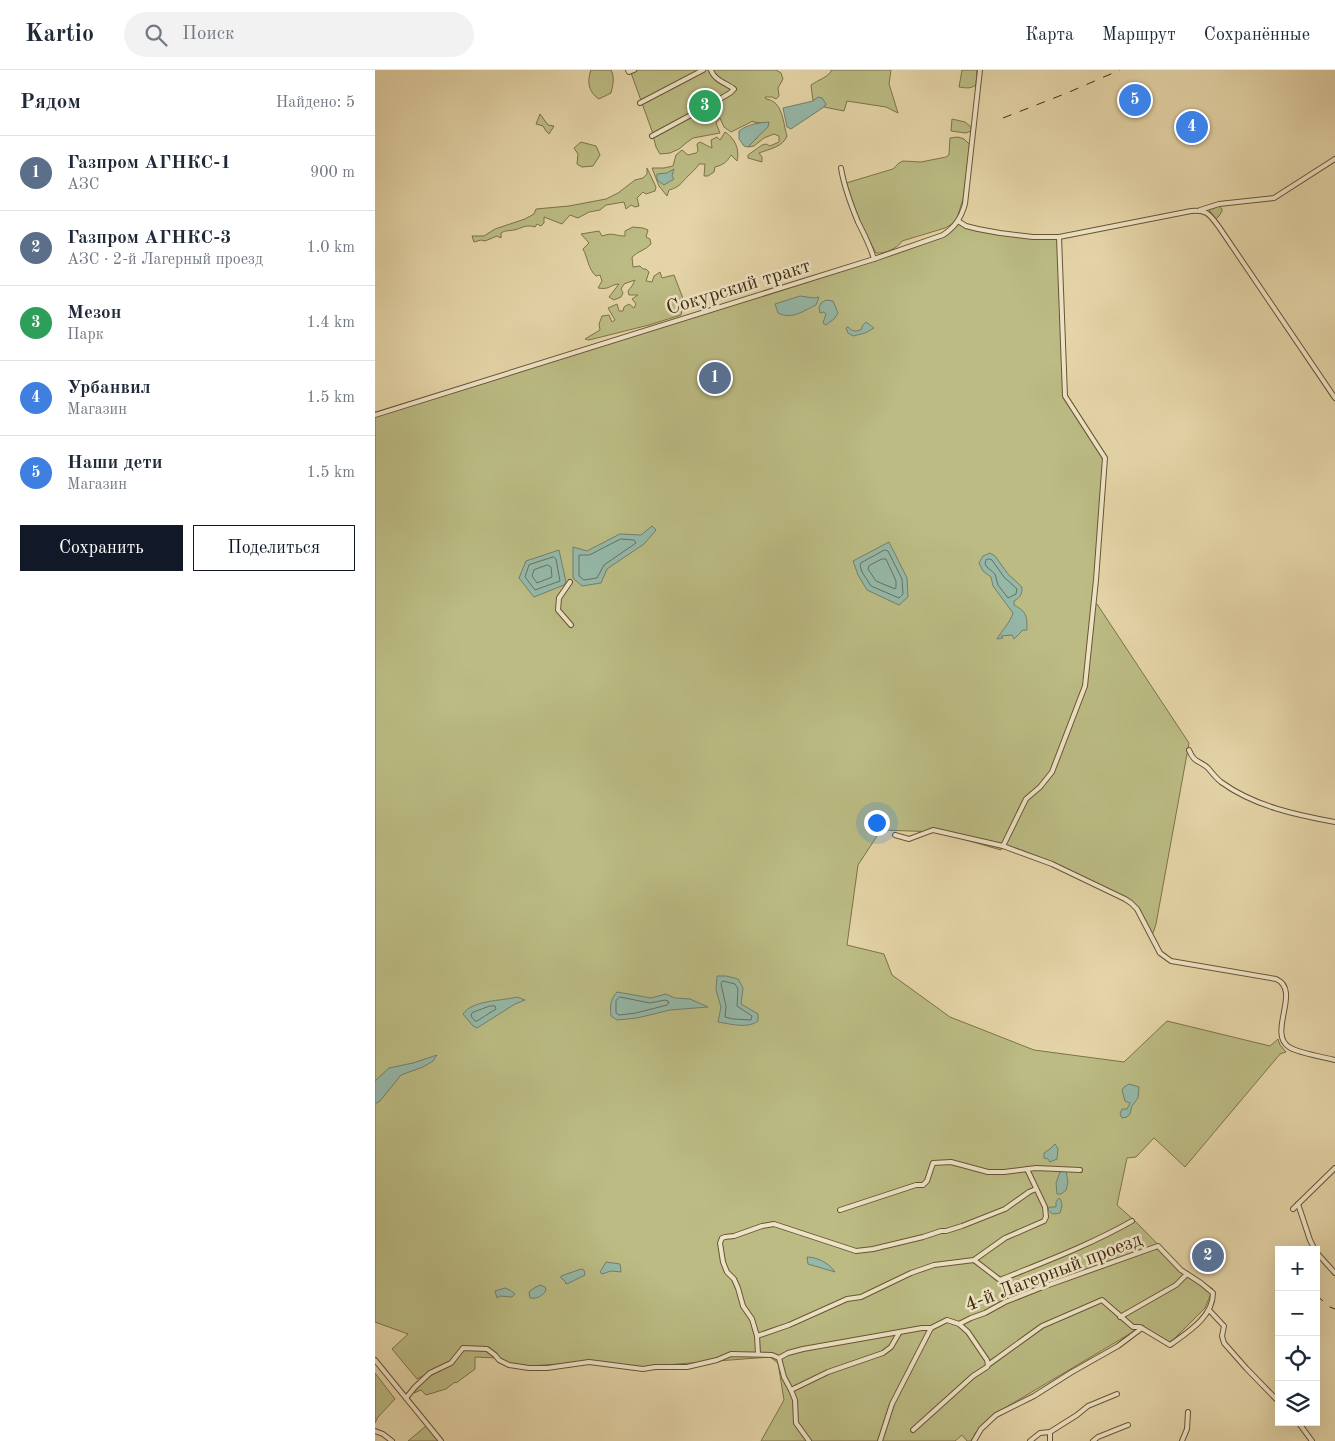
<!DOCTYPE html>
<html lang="ru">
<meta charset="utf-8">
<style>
:root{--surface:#fff;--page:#f2f2f3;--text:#1f2937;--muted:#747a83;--line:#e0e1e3;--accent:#111827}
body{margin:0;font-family:"Old Standard TT",serif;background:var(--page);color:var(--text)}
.controls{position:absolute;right:15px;bottom:15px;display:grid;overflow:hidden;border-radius:0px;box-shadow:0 5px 20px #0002}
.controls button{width:45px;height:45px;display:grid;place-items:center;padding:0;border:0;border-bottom:1px solid var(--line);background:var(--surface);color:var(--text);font:25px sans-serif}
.you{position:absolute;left:501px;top:752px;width:18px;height:18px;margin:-12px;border:4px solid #fff;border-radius:50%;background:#1a73e8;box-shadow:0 0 0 8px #1a73e833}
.badge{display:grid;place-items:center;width:32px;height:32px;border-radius:50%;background:var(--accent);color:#fff;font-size:16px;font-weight:700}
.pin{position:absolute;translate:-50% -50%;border:2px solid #fff;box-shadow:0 1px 5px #0006}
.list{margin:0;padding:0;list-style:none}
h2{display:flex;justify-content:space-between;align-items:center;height:65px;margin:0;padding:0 20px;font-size:21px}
h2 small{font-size:16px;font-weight:400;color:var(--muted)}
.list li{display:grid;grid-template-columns:32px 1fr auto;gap:15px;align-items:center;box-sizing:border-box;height:75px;padding:0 20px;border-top:1px solid var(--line)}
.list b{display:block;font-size:19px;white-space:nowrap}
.list p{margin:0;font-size:16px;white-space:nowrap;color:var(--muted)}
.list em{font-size:16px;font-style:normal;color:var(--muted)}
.actions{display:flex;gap:10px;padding:15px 20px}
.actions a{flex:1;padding:11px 0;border:1px solid var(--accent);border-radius:0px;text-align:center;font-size:18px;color:var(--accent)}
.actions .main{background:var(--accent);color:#fff}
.icon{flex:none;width:28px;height:28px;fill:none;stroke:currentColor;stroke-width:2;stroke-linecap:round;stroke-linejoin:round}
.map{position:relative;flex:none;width:960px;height:1371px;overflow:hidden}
header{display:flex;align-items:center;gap:30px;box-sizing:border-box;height:70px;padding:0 25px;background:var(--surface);border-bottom:1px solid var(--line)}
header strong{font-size:24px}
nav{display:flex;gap:28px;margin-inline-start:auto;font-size:18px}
.search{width:350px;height:45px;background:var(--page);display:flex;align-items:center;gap:12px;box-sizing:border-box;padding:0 18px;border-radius:28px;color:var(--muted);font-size:19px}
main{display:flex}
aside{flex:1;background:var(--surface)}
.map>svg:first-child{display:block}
.green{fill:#bbbb83;stroke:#7e7248}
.water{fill:#95b8a9;stroke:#737f6a}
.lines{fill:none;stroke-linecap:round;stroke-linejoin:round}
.shore{stroke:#6b705a;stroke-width:1}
.minor-casing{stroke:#6a5433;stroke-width:6}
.minor{stroke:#ede3c6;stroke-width:4}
.rail{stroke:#41290c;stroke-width:1;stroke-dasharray:9 9;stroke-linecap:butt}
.labels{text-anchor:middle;stroke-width:5;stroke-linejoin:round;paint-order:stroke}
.street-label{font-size:20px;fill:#41290c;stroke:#ede3c6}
</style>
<header>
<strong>Kartio</strong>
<div class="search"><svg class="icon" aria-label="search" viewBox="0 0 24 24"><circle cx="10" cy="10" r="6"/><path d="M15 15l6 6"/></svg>Поиск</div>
<nav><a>Карта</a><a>Маршрут</a><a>Сохранённые</a></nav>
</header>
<main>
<aside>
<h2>Рядом<small>Найдено: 5</small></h2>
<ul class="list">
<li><span class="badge" style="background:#5c6f8a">1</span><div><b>Газпром АГНКС-1</b><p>АЗС</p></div><em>900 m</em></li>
<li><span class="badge" style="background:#5c6f8a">2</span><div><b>Газпром АГНКС-3</b><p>АЗС · 2-й Лагерный проезд</p></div><em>1.0 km</em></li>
<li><span class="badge" style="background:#2e9e5b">3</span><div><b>Мезон</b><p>Парк</p></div><em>1.4 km</em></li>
<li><span class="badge" style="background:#3f7fe0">4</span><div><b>Урбанвил</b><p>Магазин</p></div><em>1.5 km</em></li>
<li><span class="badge" style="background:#3f7fe0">5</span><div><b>Наши дети</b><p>Магазин</p></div><em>1.5 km</em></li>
</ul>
<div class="actions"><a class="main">Сохранить</a><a>Поделиться</a></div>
</aside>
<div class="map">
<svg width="960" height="1371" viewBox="0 0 960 1371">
<rect width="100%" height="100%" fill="#e4d4a7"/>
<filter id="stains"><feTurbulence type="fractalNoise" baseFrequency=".004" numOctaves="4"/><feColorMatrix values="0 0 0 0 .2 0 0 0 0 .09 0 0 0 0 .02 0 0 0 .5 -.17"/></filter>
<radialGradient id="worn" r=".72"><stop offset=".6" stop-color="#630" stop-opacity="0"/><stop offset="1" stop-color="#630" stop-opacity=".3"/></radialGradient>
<g class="green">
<path d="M216 0H236C240 8 238 14 236 23L224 29C213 22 212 11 216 0Z"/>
<path d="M255 0H401L406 3 408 9 403 18 404 26 401 29 397 27H390L391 29C408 31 408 53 412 66 408 77 394 79 384 83L387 87V92L373 88V85L387 75 391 74 395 76 404 72V66L399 64 389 68 379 76 373 77 382 68 388 53 378 52V51L356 62 349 57 345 48 341 53 345 63 318 68 311 73 304 79 295 83 285 84 281 77 277 61Z"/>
<path d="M456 0H516L514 14 523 43 511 37 472 31 469 41 449 37 451 34 443 28 438 31 436 15C443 10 451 8 456 2Z"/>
<path d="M587 0H602L601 15C595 19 591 18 584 17Z"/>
<polygon points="165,44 173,55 179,56 174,64 171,61 168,56 161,54"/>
<polygon points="577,49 590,52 596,57 596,61 591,63 576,61"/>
<path d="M350 62C360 68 365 80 362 91L356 85C352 92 348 95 340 97L339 102 333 106H329L330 94H324C321 99 317 102 313 106 306 113 305 117 294 120L292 126 284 116 277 98H289L298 96 301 85 307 80 313 85 321 83 323 81 322 74 325 72 337 78 336 70 342 67 345 70Z"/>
<path d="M583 67 589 69 595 75 588 129 582 148 577 154 570 158 527 171C523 178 510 184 501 183L483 149 471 113 518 99 524 93 528 91 546 92 571 87 574 85 575 68Z"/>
<polygon points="206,72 221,76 225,85 218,96 207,97 202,94 203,84 199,78"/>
<path d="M272 98 281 117 280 121 271 124 268 122 262 128 264 136 260 137 256 135 251 139 249 132 231 135 225 140 214 142 203 148 195 145 187 154 169 147V153L166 156 162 154 160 157C150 154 148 158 139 160 134 161 131 160 126 163V168L122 166 110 171 106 170 99 172 97 166H109L120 159 150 149 159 144 161 139 194 136 231 129 243 123 260 110 268 108 272 104Z"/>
<polygon points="844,136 847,139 847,141 844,146 841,149 834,140"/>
<path d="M583 151C610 166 654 165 684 167L690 326 730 388 719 534H722L814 673 781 854 778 863 776 865 756 833 677 794 628 776 626 780 563 762 506 760 483 795 472 875 509 884 517 905 575 947 659 980 749 992 792 951 895 976 903 969 905 975 911 982 905 984 810 1097 779 1068 761 1087 752 1088 742 1135 761 1152 806 1198 838 1219 830 1238 792 1276 768 1256 618 1345 601 1362 596 1371H592L587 1365 580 1371H386L409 1330 403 1293 395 1287 263 1297 212 1292 141 1297 122 1288 100 1287V1299L81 1313 80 1312 71 1319 51 1325 46 1320 39 1323 38 1322C49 1308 62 1301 78 1294L82 1283 73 1293 42 1309 17 1279 33 1264 0 1252V345L499 189 568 165Z"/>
<path d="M258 157 268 158 273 160 271 167 275 169 276 174C271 180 263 181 257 187L258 197 265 196 268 199H271L274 202 271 211 277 212 279 206 285 202 287 208 299 205 309 231 306 245 274 255 214 270 210 269 225 260 224 254 227 246 234 245 237 252 240 250 233 238 242 234 244 241H248L249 237 254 234 259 238 261 234 257 229 263 225H254L253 221 257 216 260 210 249 214 246 219 248 223 246 227 239 230 234 227 244 214C234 215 235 220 223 218L227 211 225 205 221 206C213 199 213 188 208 179L214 173 206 164 224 161 227 166C239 162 239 166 250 166V161Z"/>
<polygon points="0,1303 20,1329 3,1347 0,1353"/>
<polygon points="51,1356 64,1371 33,1371"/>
</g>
<g class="water">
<polygon points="443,27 447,28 451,34 449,37 416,59 412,57 408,38 438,31"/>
<path d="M394 52 393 57C386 63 380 70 373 77L369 76 364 69V61C373 54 383 53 394 52Z"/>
<polygon points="299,99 297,106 299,109 289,115 282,110 282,104 292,103"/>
<path d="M425 226 439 228 444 227 441 235C428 241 417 250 403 243L400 234Z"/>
<polygon points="451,230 458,231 463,243 459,249 451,255 448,253 451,244 449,242 445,243 444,238 446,233"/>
<path d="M491 252 499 258 490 263 478 266 473 263 471 258 473 257C478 262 481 262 487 259V256Z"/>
<polygon points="277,456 281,460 269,474 232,499 226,513 207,516 198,508 198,477 212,481 245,464 266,465"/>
<polygon points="514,472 532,508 533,527 524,535 492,520 483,505 478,491"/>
<polygon points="184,480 191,512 189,515 159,527 144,508 151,491"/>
<path d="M615 483 620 486 633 504 647 517C647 524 646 527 639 531V535C652 542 652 546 652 560H648L639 569 637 565 626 566 628 568 622 569C627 560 635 553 638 543L618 516 616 507 608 501 604 493 608 486Z"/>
<path d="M342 906H351L363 909 368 918 366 934 383 944V951C373 959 356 954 343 952L346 937 341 920Z"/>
<path d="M242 922 276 928 291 924 300 928 315 929 333 937 295 940 262 948 242 950 236 946C235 936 235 930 242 922Z"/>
<path d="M142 927 150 930 140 934 102 958 98 956 88 944C97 930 127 931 142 927Z"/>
<polygon points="62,985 58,991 48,997 26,1005 5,1031 0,1034 0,1011 14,998 38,993"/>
<polygon points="754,1014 764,1017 763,1028 757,1036 755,1044 752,1047 747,1048 745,1044 747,1039 752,1039 755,1033 750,1031 747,1020 749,1017"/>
<polygon points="680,1074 683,1079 682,1089 675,1092 673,1089 669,1088 669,1083 675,1079"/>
<polygon points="691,1101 693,1112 691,1120 686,1124 682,1124 681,1113 685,1102"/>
<path d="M684 1128 686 1130 687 1136 685 1143C680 1144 677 1145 673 1140L674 1137H681V1132Z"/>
<path d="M432 1187C442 1187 454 1193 460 1202L433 1194Z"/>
<polygon points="231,1192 245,1194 246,1202 236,1201 227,1204 225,1202"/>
<polygon points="206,1199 209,1200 210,1205 194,1213 191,1214 190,1211 186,1208 186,1206"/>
<path d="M165 1215 170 1217 171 1220C168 1226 162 1229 155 1228L154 1222 159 1218Z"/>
<polygon points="130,1218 135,1220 140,1224 137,1227 125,1226 122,1228 120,1221"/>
</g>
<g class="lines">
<g class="shore">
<polygon points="246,469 259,470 261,473 229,495 222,508 209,510 204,506 204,485 214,485"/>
<polygon points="510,480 513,481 527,509 528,524 524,528 496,516 487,502 485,495 486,493"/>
<polygon points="179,487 181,489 185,511 160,520 150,507 154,495"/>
<polygon points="507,489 511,489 521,511 521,517 520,519 501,511 493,499 494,496"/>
<polygon points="614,489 617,490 629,507 642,519 641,524 633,528 623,515 620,504 612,497 610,494 611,490"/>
<polygon points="173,495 176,497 177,507 162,513 157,506 159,500"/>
<polygon points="348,911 360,914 363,919 362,936 377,946 376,950 358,949 350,947 351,936 346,914"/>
<polygon points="245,927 275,933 290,930 293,931 294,933 292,935 261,943 244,945 241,943 241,931"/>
<polygon points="115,936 120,936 121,939 102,951 100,951 96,946 97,943"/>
</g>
<g class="minor-casing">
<g id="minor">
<polyline points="253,0 254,2 259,0"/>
<polyline points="265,33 328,0"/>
<path d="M277 66 338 33 355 23 359 19C351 13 339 10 336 0"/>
<path d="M466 98C469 117 476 135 483 152 489 164 495 175 499 189"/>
<polyline points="825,140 844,134 899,128 960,89"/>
<path d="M583 151 591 156 603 159 625 163 658 167H684L816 141C832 139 835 145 844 157L960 328"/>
<path d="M0 345 499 189 568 165C580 157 586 148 590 134L605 0"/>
<polyline points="195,512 184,528 183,540 196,555"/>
<path d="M814 680C819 693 824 690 833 698 837 703 841 708 846 712 879 736 921 745 960 752"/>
<path d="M520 765 534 769 558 760 628 776 677 794 750 829 756 833 762 839 785 883 796 891 901 909C927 920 892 963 914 977 923 983 948 987 960 990"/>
<polyline points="628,776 651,729 665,717 677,702 710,616 721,510 730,388 690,326 684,167"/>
<polyline points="923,1134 935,1170 940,1180"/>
<polyline points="918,1139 960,1098"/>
<polyline points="465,1140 541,1115 548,1115 552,1111 558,1093 576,1092 613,1102 629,1102 661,1098 705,1100"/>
<polyline points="941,1182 960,1203"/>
<path d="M599 1190 625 1210C669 1192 715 1175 757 1151"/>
<polyline points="835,1241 849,1256 847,1266 849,1273 871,1298 904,1332"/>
<polyline points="745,1247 801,1215 812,1204"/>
<polyline points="382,1266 414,1255 472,1229 486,1227 536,1203 559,1195 599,1190 630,1168 669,1151 671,1147 670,1137 652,1099"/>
<polyline points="383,1284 382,1266 377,1249 368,1236 363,1218 359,1209 352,1202 348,1192 345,1173 347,1168 350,1167 359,1166 387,1156 399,1154 481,1181 498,1179 548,1167 566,1161 571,1161 587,1156 630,1139 654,1122 661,1119"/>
<polyline points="404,1288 413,1283 428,1279 547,1258 556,1258"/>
<polyline points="0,1290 66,1371"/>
<polyline points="416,1320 453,1302 508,1283 516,1277 524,1263"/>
<polyline points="31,1328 40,1317 55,1303 76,1293 88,1278 112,1279 120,1285 124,1290 134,1295 154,1298 172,1298 214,1292 268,1299 280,1297 312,1297 342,1290 356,1284 397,1285 404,1288 409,1307 416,1320 420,1330 421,1353 434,1371"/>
<polyline points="923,1352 937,1371"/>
<polyline points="538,1360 598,1306 612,1297 613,1295"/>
<polyline points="0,1361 8,1364 17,1371"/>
<polyline points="675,1362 675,1371"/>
<path d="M505 1371 517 1334 556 1258 572 1250 584 1254 593 1262 612 1290 613 1295 667 1256 727 1230 758 1257H765L795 1275C813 1262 838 1247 838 1223L826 1213 806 1200 783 1176 668 1217 630 1232 610 1243 596 1248 584 1254"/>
<polyline points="599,1371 606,1359 621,1345 659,1326 697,1302 743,1276 767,1258"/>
<polyline points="655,1371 665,1363 675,1362 702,1345 713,1336 742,1324"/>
<polyline points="718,1371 723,1367 753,1355"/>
<polyline points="807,1371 812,1359 813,1342"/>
</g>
</g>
<use href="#minor" class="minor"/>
<g class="rail">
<polyline points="628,48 692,23 745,0"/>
<polyline points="941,1225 955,1237 960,1239"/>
</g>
</g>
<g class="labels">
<g class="street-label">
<text transform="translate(363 216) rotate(-17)" y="7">Сокурский тракт</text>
<text transform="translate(678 1201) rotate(-21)" y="7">4-й Лагерный проезд</text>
</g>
</g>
<rect width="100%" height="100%" filter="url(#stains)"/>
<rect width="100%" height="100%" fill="url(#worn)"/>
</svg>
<div class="controls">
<button>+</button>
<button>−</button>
<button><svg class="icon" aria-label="locate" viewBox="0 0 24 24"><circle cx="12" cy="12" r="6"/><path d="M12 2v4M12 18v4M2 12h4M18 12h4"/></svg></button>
<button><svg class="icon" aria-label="layers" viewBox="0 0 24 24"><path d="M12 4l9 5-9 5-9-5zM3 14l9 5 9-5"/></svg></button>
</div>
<div class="you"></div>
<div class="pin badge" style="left:340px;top:308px;background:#5c6f8a">1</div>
<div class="pin badge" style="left:833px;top:1186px;background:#5c6f8a">2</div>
<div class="pin badge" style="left:330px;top:36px;background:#2e9e5b">3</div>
<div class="pin badge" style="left:817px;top:57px;background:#3f7fe0">4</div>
<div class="pin badge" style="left:760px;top:30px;background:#3f7fe0">5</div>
</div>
</main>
